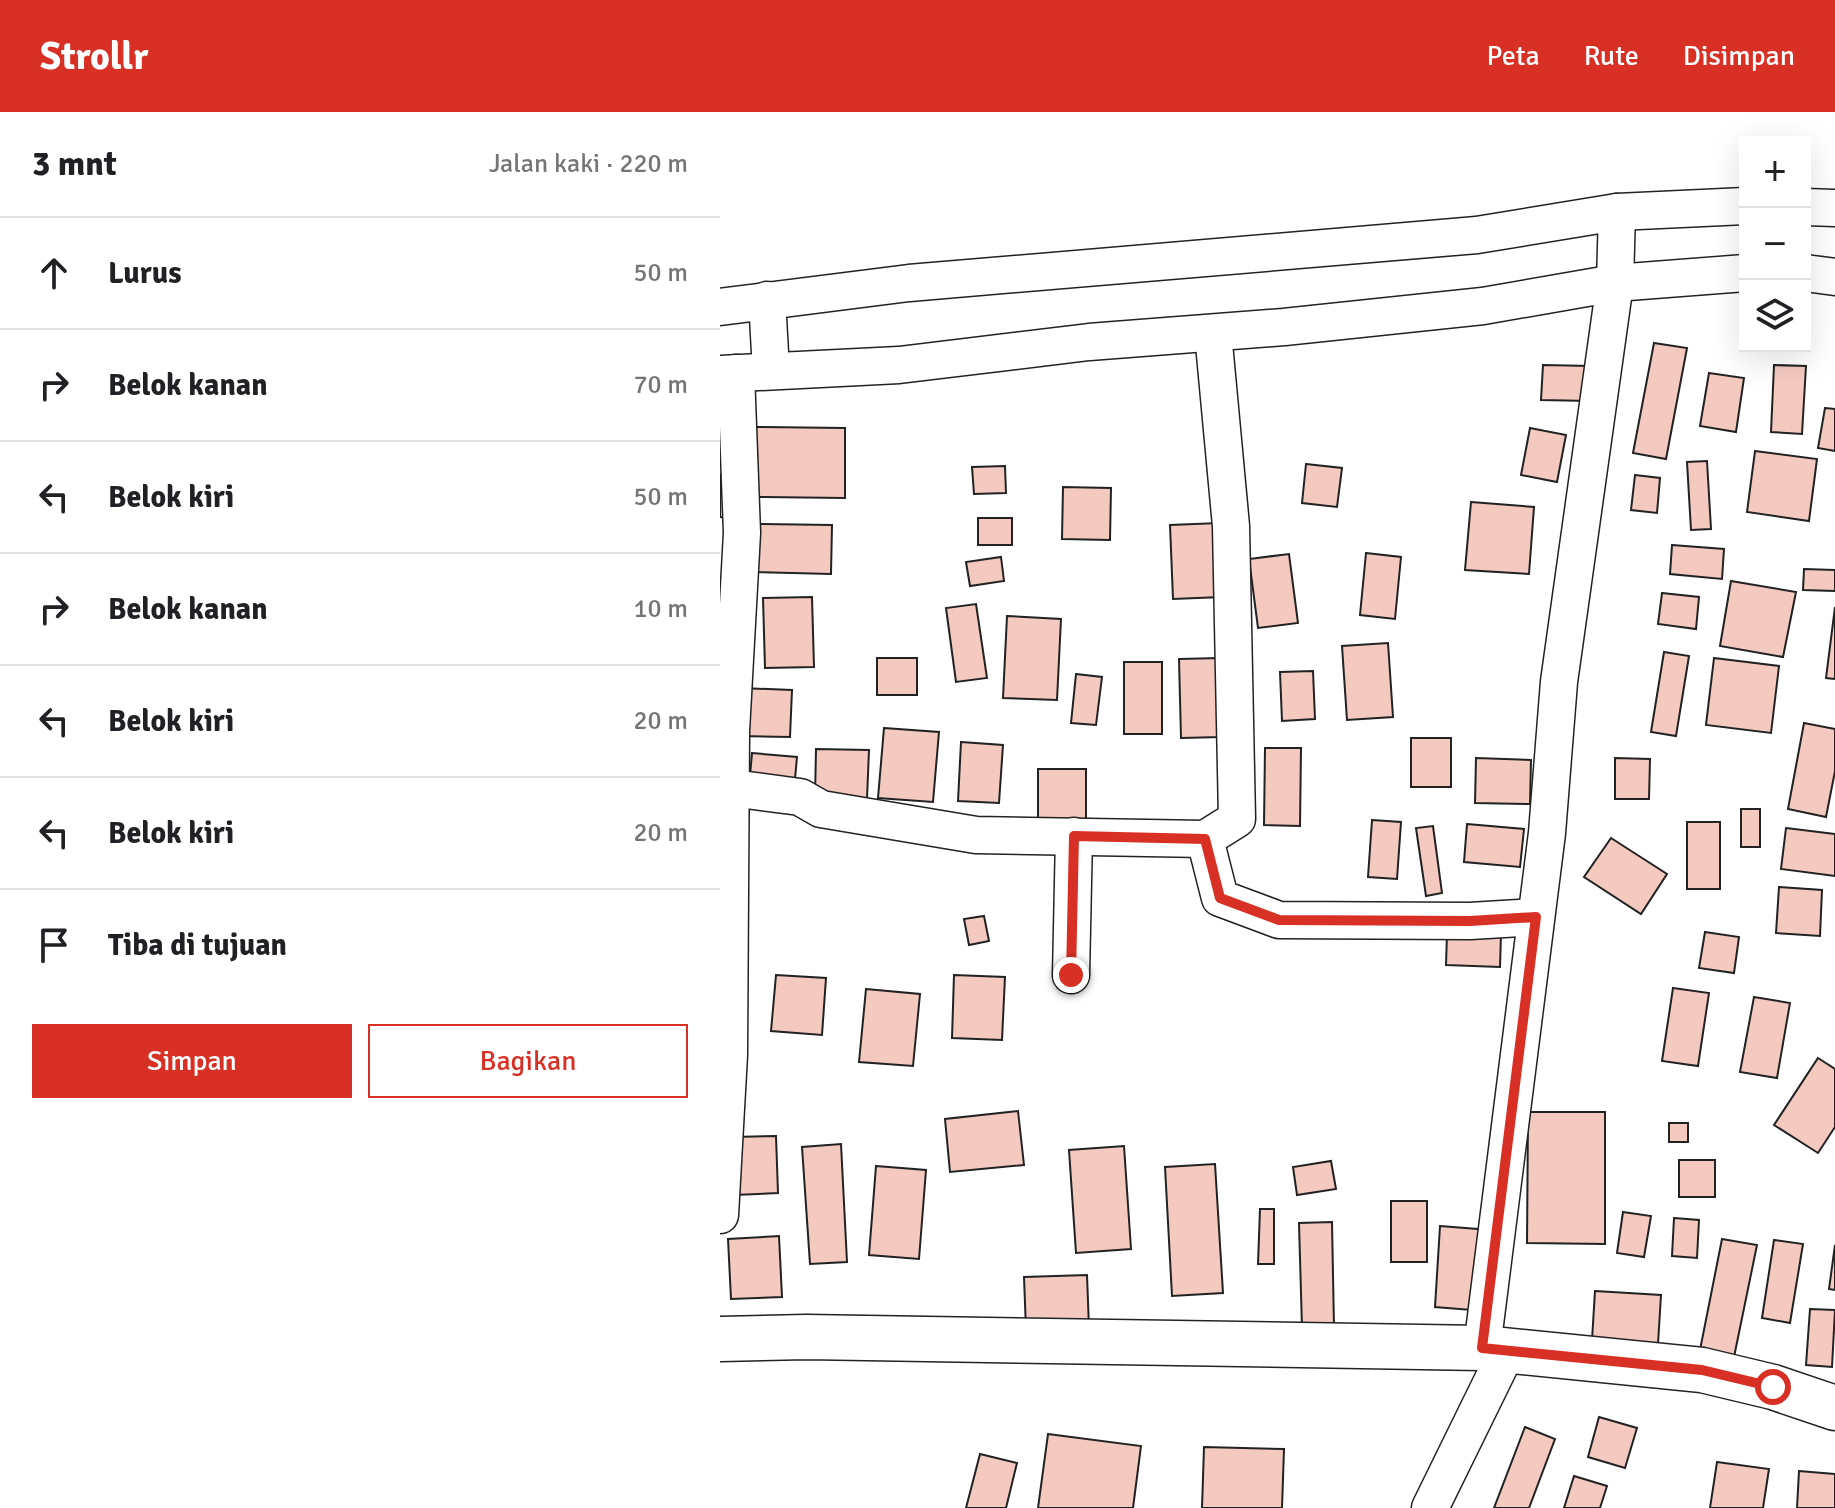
<!DOCTYPE html>
<html lang="id">
<meta charset="utf-8">
<style>
:root{--surface:#fff;--page:#f2f2f2;--text:#202124;--muted:#757577;--line:#e0e0e0;--accent:#d93025}
body{margin:0;font-family:Signika,sans-serif;background:var(--page);color:var(--text)}
.controls{position:absolute;right:24px;top:24px;display:grid;overflow:hidden;border-radius:0px;box-shadow:0 8px 32px #0002}
.controls button{width:72px;height:72px;display:grid;place-items:center;padding:0;border:0;border-bottom:2px solid var(--line);background:var(--surface);color:var(--text);font:40px sans-serif}
.stop{position:absolute;width:24px;height:24px;margin:-18px;border:6px solid #d93025;border-radius:50%;background:#fff}
.stop.end{background:#d93025;border-color:#fff;box-shadow:0 2px 8px #0008}
.list{margin:0;padding:0;list-style:none}
h2{display:flex;justify-content:space-between;align-items:center;height:104px;margin:0;padding:0 32px;font-size:34px}
h2 small{font-size:26px;font-weight:400;color:var(--muted)}
.list li{display:grid;grid-template-columns:52px 1fr auto;gap:24px;align-items:center;box-sizing:border-box;height:112px;padding:0 32px;border-top:2px solid var(--line)}
.list b{display:block;font-size:30px;white-space:nowrap}
.list em{font-size:26px;font-style:normal;color:var(--muted)}
.actions{display:flex;gap:16px;padding:24px 32px}
.actions a{flex:1;padding:18px 0;border:2px solid var(--accent);border-radius:0px;text-align:center;font-size:28px;color:var(--accent)}
.actions .main{background:var(--accent);color:#fff}
.icon{flex:none;width:44px;height:44px;fill:none;stroke:currentColor;stroke-width:2;stroke-linecap:round;stroke-linejoin:round}
.map{position:relative;flex:none;width:1115px;height:1396px;overflow:hidden}
header{display:flex;align-items:center;gap:48px;box-sizing:border-box;height:112px;padding:0 40px;background:var(--accent);color:#fff}
header strong{font-size:38px}
nav{display:flex;gap:44px;margin-inline-start:auto;font-size:28px}
main{display:flex}
aside{flex:1;background:var(--surface)}
.map>svg:first-child{display:block}
.building{fill:#f3c9c0;stroke:#222;stroke-width:2}
.lines{fill:none;stroke-linecap:round;stroke-linejoin:round}
.street-casing{stroke:#222;stroke-width:39}
.primary-casing{stroke:#222;stroke-width:47}
.street{stroke:#fff;stroke-width:36}
.primary{stroke:#fff;stroke-width:44}
.route{stroke:#d93025;stroke-width:10}
</style>
<header>
<strong>Strollr</strong>
<nav><a>Peta</a><a>Rute</a><a>Disimpan</a></nav>
</header>
<main>
<aside>
<h2>3 mnt<small>Jalan kaki · 220 m</small></h2>
<ul class="list">
<li><svg class="icon" aria-label="ahead" viewBox="0 0 24 24"><path d="M12 20V5M6 11l6-6 6 6"/></svg><div><b>Lurus</b></div><em>50 m</em></li>
<li><svg class="icon" aria-label="right" viewBox="0 0 24 24"><path d="M7 20v-9h11M14 6l5 5-5 5"/></svg><div><b>Belok kanan</b></div><em>70 m</em></li>
<li><svg class="icon" aria-label="left" viewBox="0 0 24 24"><path d="M17 20v-9H6M10 6l-5 5 5 5"/></svg><div><b>Belok kiri</b></div><em>50 m</em></li>
<li><svg class="icon" aria-label="right" viewBox="0 0 24 24"><path d="M7 20v-9h11M14 6l5 5-5 5"/></svg><div><b>Belok kanan</b></div><em>10 m</em></li>
<li><svg class="icon" aria-label="left" viewBox="0 0 24 24"><path d="M17 20v-9H6M10 6l-5 5 5 5"/></svg><div><b>Belok kiri</b></div><em>20 m</em></li>
<li><svg class="icon" aria-label="left" viewBox="0 0 24 24"><path d="M17 20v-9H6M10 6l-5 5 5 5"/></svg><div><b>Belok kiri</b></div><em>20 m</em></li>
<li><svg class="icon" aria-label="arrive" viewBox="0 0 24 24"><path d="M6 21V4h12l-3 4 3 4H6"/></svg><div><b>Tiba di tujuan</b></div></li>
</ul>
<div class="actions"><a class="main">Simpan</a><a>Bagikan</a></div>
</aside>
<div class="map">
<svg width="1115" height="1396" viewBox="0 0 1115 1396">
<rect width="100%" height="100%" fill="#fff"/>
<g class="building">
<polygon points="934,231 967,236 946,347 913,341"/>
<polygon points="823,253 871,254 870,289 821,288"/>
<polygon points="1054,253 1086,254 1082,322 1051,320"/>
<polygon points="989,261 1024,266 1016,320 980,314"/>
<polygon points="1105,296 1115,297 1115,339 1098,336"/>
<polygon points="35,315 125,316 125,386 33,385"/>
<polygon points="810,316 846,323 837,370 801,363"/>
<polygon points="1035,339 1097,347 1089,409 1027,400"/>
<polygon points="987,349 991,417 971,418 967,350"/>
<polygon points="586,352 622,356 617,395 582,391"/>
<polygon points="285,354 286,381 254,382 252,355"/>
<polygon points="0,362 10,362 7,406 0,405"/>
<polygon points="915,363 940,366 937,401 911,398"/>
<polygon points="343,375 391,376 390,428 342,427"/>
<polygon points="751,390 814,395 809,462 745,458"/>
<rect x="258" y="406" width="34" height="27"/>
<polygon points="499,411 502,485 453,487 450,413"/>
<polygon points="38,412 112,413 111,462 37,460"/>
<polygon points="952,433 1004,437 1002,467 950,462"/>
<polygon points="646,441 681,445 675,507 640,503"/>
<polygon points="569,442 578,511 538,516 529,447"/>
<polygon points="281,445 284,469 250,474 246,450"/>
<polygon points="1084,457 1115,458 1115,479 1083,478"/>
<polygon points="1011,469 1076,480 1063,545 1000,534"/>
<polygon points="942,481 979,485 976,517 938,512"/>
<polygon points="92,485 94,555 45,556 43,486"/>
<polygon points="256,492 267,566 236,570 226,496"/>
<polygon points="1115,495 1115,567 1106,566"/>
<polygon points="287,504 341,507 337,588 283,586"/>
<polygon points="668,531 673,605 627,608 622,534"/>
<polygon points="944,540 969,544 956,624 931,620"/>
<rect x="157" y="546" width="40" height="37"/>
<polygon points="500,546 502,625 461,626 459,547"/>
<polygon points="994,546 1059,554 1051,621 986,613"/>
<rect x="404" y="550" width="38" height="72"/>
<polygon points="593,559 595,607 562,609 560,560"/>
<polygon points="356,562 382,565 376,613 351,611"/>
<polygon points="22,576 72,578 70,625 20,624"/>
<polygon points="1084,611 1115,617 1115,659 1106,705 1068,697"/>
<polygon points="164,616 219,620 213,690 158,686"/>
<rect x="691" y="626" width="40" height="49"/>
<polygon points="241,630 283,633 279,691 238,689"/>
<polygon points="545,636 581,636 580,714 544,713"/>
<polygon points="96,637 149,638 147,687 95,685"/>
<polygon points="32,641 77,645 74,678 29,675"/>
<polygon points="756,646 811,648 810,692 755,691"/>
<polygon points="895,646 930,647 929,687 895,687"/>
<rect x="318" y="657" width="48" height="59"/>
<rect x="1021" y="697" width="19" height="38"/>
<polygon points="652,708 681,710 677,767 648,765"/>
<rect x="967" y="710" width="33" height="67"/>
<polygon points="747,712 804,717 800,755 744,750"/>
<polygon points="713,714 722,781 706,784 696,716"/>
<polygon points="1066,716 1115,722 1115,764 1061,757"/>
<polygon points="891,726 947,762 921,802 864,765"/>
<polygon points="1059,775 1102,778 1100,824 1056,821"/>
<polygon points="264,804 269,829 249,833 244,807"/>
<polygon points="985,820 1019,825 1014,861 979,856"/>
<polygon points="727,821 781,822 780,855 726,853"/>
<polygon points="56,863 106,866 102,923 51,919"/>
<polygon points="234,863 285,865 282,928 232,926"/>
<polygon points="953,876 989,881 978,954 942,949"/>
<polygon points="146,877 200,882 193,954 139,950"/>
<polygon points="1034,885 1070,891 1057,966 1020,960"/>
<polygon points="1098,946 1115,957 1115,1015 1098,1041 1054,1013"/>
<polygon points="298,999 304,1053 230,1060 225,1007"/>
<polygon points="808,1000 885,1000 885,1132 807,1131"/>
<rect x="949" y="1011" width="19" height="19"/>
<polygon points="56,1024 58,1081 14,1083 13,1025"/>
<polygon points="121,1032 127,1150 90,1152 82,1035"/>
<polygon points="404,1034 411,1137 356,1141 349,1038"/>
<rect x="959" y="1048" width="36" height="37"/>
<polygon points="611,1049 616,1077 577,1083 573,1055"/>
<polygon points="495,1052 503,1181 452,1184 445,1055"/>
<polygon points="156,1054 206,1058 199,1147 149,1143"/>
<rect x="671" y="1089" width="36" height="61"/>
<polygon points="540,1097 554,1097 554,1152 538,1152"/>
<polygon points="903,1100 931,1104 924,1145 897,1141"/>
<polygon points="954,1106 979,1108 977,1146 952,1144"/>
<polygon points="612,1110 614,1215 582,1216 579,1111"/>
<polygon points="720,1114 770,1118 764,1199 715,1195"/>
<polygon points="59,1124 62,1185 11,1187 8,1127"/>
<polygon points="1002,1127 1037,1133 1014,1245 980,1238"/>
<polygon points="1054,1128 1083,1132 1070,1211 1042,1206"/>
<polygon points="1115,1133 1115,1178 1109,1177"/>
<polygon points="367,1163 369,1216 306,1218 304,1165"/>
<polygon points="875,1179 941,1183 938,1232 872,1228"/>
<polygon points="1090,1197 1115,1198 1112,1255 1086,1253"/>
<polygon points="879,1305 917,1316 905,1356 868,1345"/>
<polygon points="805,1315 835,1327 809,1396 774,1396"/>
<polygon points="328,1322 421,1334 413,1396 318,1396"/>
<polygon points="484,1335 564,1337 562,1396 482,1396"/>
<polygon points="260,1342 297,1351 286,1396 246,1396"/>
<polygon points="997,1350 1049,1357 1043,1396 990,1396"/>
<polygon points="1079,1359 1115,1362 1115,1396 1077,1396"/>
<polygon points="854,1364 887,1374 880,1396 844,1396"/>
</g>
<g class="lines">
<g class="street-casing">
<g id="street">
<polyline points="1085,95 1115,96"/>
<polyline points="1085,161 1115,165"/>
<polyline points="47,188 51,258"/>
<polyline points="0,195 189,171 757,123 897,100 1025,94"/>
<polyline points="0,262 179,253 369,230 564,215 763,194 895,171 1025,161"/>
<polyline points="12,676 80,685 101,697 256,723 485,727 517,707 511,414 493,221"/>
<polyline points="485,727 500,786 559,808 750,809 816,805"/>
<polyline points="351,863 354,724"/>
<polyline points="0,1103 9,943 11,619 22,421 16,261"/>
<polyline points="762,1236 827,721 839,570 895,171 897,100"/>
<polyline points="710,1396 787,1239"/>
</g>
</g>
<g class="primary-casing">
<polyline id="primary" points="0,1227 86,1225 762,1236 982,1258 1053,1275 1115,1296"/>
</g>
<use href="#street" class="street"/>
<use href="#primary" class="primary"/>
</g>
<g class="lines">
<polyline class="route" points="351,863 354,724 485,727 500,786 559,808 750,809 816,805 762,1236 982,1258 1053,1275"/>
</g>
</svg>
<div class="controls">
<button>+</button>
<button>−</button>
<button><svg class="icon" aria-label="layers" viewBox="0 0 24 24"><path d="M12 4l9 5-9 5-9-5zM3 14l9 5 9-5"/></svg></button>
</div>
<div class="stop" style="left:1053px;top:1275px"></div>
<div class="stop end" style="left:351px;top:863px"></div>
</div>
</main>
